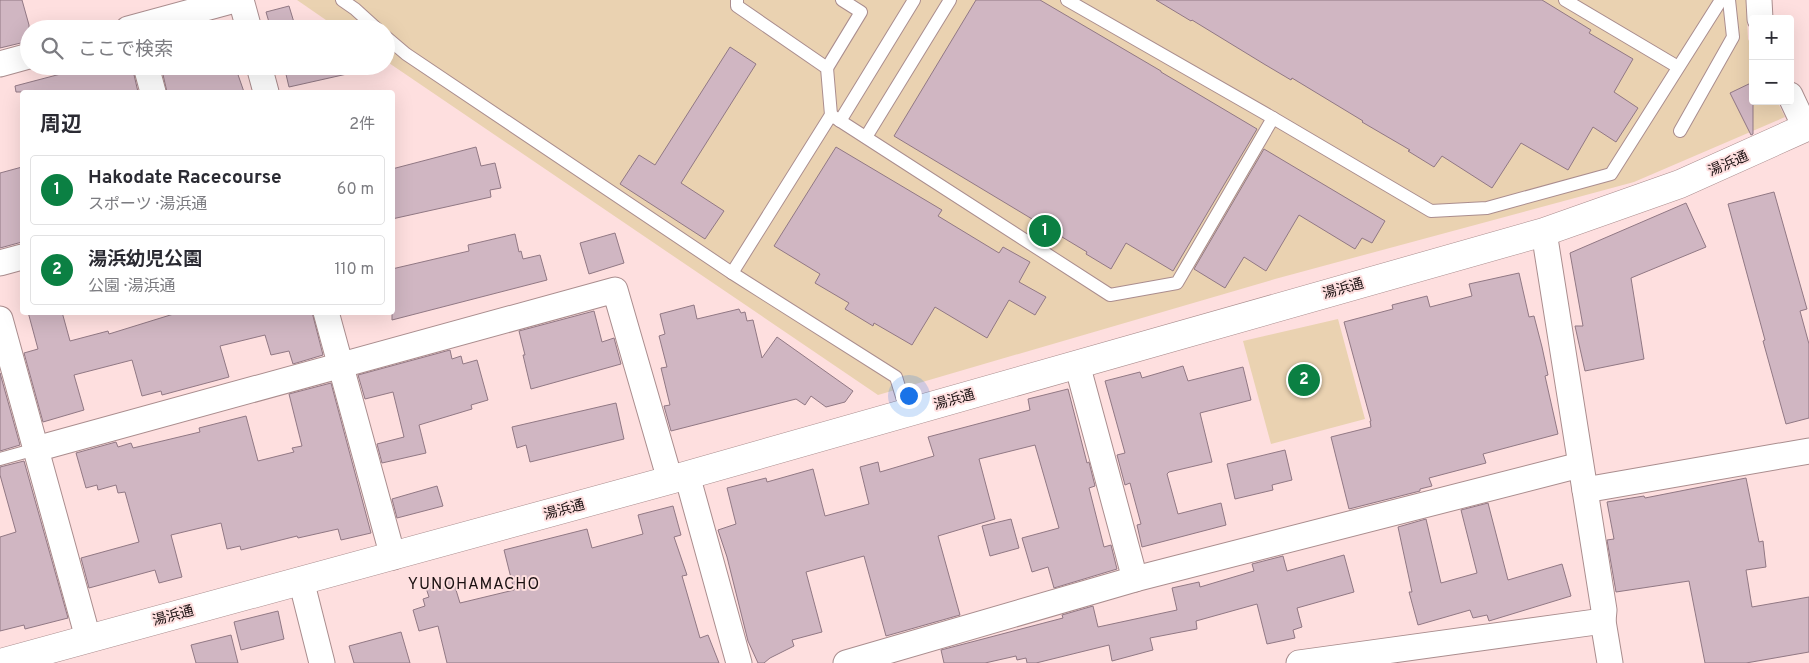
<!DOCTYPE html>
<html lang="ja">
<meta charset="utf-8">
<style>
:root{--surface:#fff;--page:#f7f7f7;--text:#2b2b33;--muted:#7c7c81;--line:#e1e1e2;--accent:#0b8043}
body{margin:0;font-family:Overpass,"Noto Sans JP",sans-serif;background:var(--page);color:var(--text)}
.controls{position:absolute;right:15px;top:15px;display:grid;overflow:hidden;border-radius:5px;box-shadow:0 5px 20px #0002}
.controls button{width:45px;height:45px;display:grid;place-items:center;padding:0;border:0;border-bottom:1px solid var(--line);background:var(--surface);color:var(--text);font:25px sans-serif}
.you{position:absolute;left:908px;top:395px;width:18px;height:18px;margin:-12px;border:4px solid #fff;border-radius:50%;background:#1a73e8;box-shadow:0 0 0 8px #1a73e833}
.badge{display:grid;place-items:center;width:32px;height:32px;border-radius:50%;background:var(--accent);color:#fff;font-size:16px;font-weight:700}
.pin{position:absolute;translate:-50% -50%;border:2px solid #fff;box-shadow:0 1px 5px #0006}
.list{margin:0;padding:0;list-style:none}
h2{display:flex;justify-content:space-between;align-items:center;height:65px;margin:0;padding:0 20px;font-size:21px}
h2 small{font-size:16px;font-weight:400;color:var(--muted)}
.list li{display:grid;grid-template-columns:32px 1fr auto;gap:15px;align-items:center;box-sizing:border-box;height:70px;margin:0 10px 10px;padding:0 10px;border:1px solid var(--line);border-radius:5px}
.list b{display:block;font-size:19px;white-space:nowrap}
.list p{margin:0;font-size:16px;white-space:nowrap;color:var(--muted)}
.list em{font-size:16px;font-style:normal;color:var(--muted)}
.icon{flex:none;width:28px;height:28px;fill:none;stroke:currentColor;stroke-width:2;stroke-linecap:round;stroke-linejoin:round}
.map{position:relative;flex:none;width:1809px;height:663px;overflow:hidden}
.search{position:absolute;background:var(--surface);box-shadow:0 5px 20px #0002;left:20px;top:20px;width:375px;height:55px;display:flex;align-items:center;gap:12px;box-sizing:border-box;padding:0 18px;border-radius:28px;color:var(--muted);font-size:19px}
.panel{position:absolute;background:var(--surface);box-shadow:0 5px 20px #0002;left:20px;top:90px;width:375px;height:225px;border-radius:5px}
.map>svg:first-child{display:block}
.green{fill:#ead2b1}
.building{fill:#d0b6c2;stroke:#917884}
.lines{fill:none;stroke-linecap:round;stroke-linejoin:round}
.service-casing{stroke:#aa8d8e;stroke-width:14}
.minor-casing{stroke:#aa8d8e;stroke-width:27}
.tertiary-casing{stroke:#aa8d8e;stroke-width:29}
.service{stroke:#fff;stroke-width:12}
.minor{stroke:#fff;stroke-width:25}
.tertiary{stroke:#fff;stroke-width:28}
.labels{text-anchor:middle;stroke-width:4;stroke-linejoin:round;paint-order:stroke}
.street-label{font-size:14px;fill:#1a1011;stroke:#fedfdf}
.quarter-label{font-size:16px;letter-spacing:1px;fill:#1a1011;stroke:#fedfdf}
</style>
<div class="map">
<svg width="1809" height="663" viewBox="0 0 1809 663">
<rect width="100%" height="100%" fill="#fedfdf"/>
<g class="green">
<polygon points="297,0 1746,0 1748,39 1753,49 1753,101 1777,101 1785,117 1634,182 1275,279 878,395 386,61 386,29 339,29"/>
<polygon points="1338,319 1365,419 1271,444 1243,341"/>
</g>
<g class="building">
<polygon points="0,0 22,0 29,25 29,41 0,48"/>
<polygon points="976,0 1040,0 1161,71 1161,72 1257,129 1173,271 1126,243 1111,269 1086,254 1087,252 894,136"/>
<polygon points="1156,0 1542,0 1591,30 1589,33 1633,59 1614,92 1638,108 1616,142 1593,127 1568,170 1521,143 1492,188 1442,156 1434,167 1408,151 1410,150 1362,122 1363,121 1292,78 1291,80 1264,64 1192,20 1191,21"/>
<polygon points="289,6 296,29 271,29 266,12"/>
<polygon points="730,47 756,64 681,183 724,211 705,239 620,184 639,155 655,165"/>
<polygon points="91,66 132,66 138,92 16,92 15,86"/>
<polygon points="161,66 235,66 244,92 167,92"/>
<polygon points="284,66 346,66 347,74 289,87"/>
<polygon points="1753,82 1753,134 1751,135 1730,93"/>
<polygon points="476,147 481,166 495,163 501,188 490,190 491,197 392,219 392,169"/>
<polygon points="836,147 942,210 938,216 999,253 1003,247 1030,262 1019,282 1046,297 1035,315 1009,300 987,338 935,307 912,345 874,323 873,326 845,309 849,303 815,283 820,274 774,246"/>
<polygon points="1264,149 1385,221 1372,243 1362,238 1355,249 1299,215 1266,271 1244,257 1225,288 1194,269"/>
<polygon points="22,167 22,242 0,248 0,173"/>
<polygon points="1774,192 1807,309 1800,311 1809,344 1809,418 1786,424 1763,341 1765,340 1728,204"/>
<polygon points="1686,203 1706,247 1631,278 1644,359 1585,371 1575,326 1583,326 1570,253"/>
<polygon points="615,233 624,263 589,274 580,243"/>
<polygon points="515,234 519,252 521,251 523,259 540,255 547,280 392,320 392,269 469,251 468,245"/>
<polygon points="1519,273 1529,317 1534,316 1542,347 1548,375 1545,376 1558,434 1483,454 1486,463 1429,478 1432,486 1420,489 1420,491 1349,509 1331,437 1371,427 1370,421 1371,421 1344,322 1393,309 1392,305 1427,296 1430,307 1472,296 1469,284"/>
<polygon points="694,305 697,319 739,309 741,313 745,312 747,321 753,320 762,358 777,337 853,391 845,402 826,407 811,396 805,405 796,399 671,431 664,406 670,405 661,368 667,367 659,336 665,334 660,314"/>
<polygon points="594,311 602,342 614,338 621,364 531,389 523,355 525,355 519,331"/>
<polygon points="28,312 62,312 70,341 108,331 109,334 180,312 312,312 323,355 293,364 289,351 271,355 265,335 220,346 229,377 162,395 161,391 142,396 132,360 74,375 84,410 43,422 24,353 38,349"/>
<polygon points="450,350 452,359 461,356 463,364 477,360 488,400 471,405 472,409 419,425 426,453 382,463 377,444 404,437 393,392 365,399 358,375"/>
<polygon points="1183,366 1188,381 1243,367 1251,400 1200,413 1212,462 1169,472 1167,474 1178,514 1221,503 1226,525 1142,547 1137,525 1141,524 1130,483 1125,485 1117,455 1125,453 1105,381 1140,372 1142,378"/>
<polygon points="0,373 20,445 0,451"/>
<polygon points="331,383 371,533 341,540 338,529 298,538 297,536 241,550 240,546 227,549 221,523 171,535 182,577 159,583 155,570 89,588 81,558 139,542 125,492 118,493 116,485 98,490 97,485 86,488 76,453 116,442 118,447 131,443 133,448 200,432 199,428 246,416 258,461 294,452 292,448 302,446 289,394"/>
<polygon points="1068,389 1087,463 1089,462 1095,486 1089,488 1104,547 1111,545 1117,569 1054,588 1048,567 1032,572 1022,538 1059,528 1035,445 979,459 995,519 938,536 960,615 886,636 864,556 806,572 822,632 792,640 794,646 770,658 764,663 758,663 748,641 727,557 718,530 736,524 727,488 766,478 767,482 813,469 825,516 869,504 860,467 878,462 880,472 934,456 928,437 1030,410 1028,399"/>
<polygon points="616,403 624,439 530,462 526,445 517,448 512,427"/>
<polygon points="1285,450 1292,480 1272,485 1273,490 1235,499 1227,464"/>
<polygon points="24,461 68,618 25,629 24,625 0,631 0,537 16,532 0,475 0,467"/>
<polygon points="1746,478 1759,542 1763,541 1766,567 1746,570 1752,607 1809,597 1809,652 1746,663 1705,663 1689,581 1616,592 1607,540 1614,539 1607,502 1644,496 1645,498"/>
<polygon points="437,486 443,506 397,518 392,499"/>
<polygon points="1488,503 1508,580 1562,564 1571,596 1489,621 1487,615 1473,618 1470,610 1418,625 1409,592 1412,592 1398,527 1426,519 1441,583 1477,573 1461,510"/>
<polygon points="673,506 681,535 674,537 687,575 682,576 700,638 708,635 719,663 447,663 438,626 419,631 413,610 425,606 423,599 429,597 425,585 452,577 460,603 514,590 504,550 587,529 592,548 643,534 638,515"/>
<polygon points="1011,519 1019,548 990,556 982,526"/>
<polygon points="1344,555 1354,592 1297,608 1302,627 1293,630 1295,638 1267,644 1257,604 1196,621 1197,629 1150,638 1153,650 1112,661 1109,645 1036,663 1027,663 1026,658 1017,660 1016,656 985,663 944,663 941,650 1063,618 1062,615 1093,606 1098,627 1177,610 1172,588 1199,582 1200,587 1254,571 1252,564 1283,556 1287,571"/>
<polygon points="278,611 284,639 241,650 234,622"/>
<polygon points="401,632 410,663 354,663 349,646"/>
<polygon points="231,635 238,663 196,663 191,645"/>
</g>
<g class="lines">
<g class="service-casing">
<g id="service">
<polyline points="342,0 355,9 377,29"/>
<polyline points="737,0 737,6 827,68 831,115"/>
<polyline points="1067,0 1273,118 1431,211 1487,208 1611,174 1721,0"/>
<polyline points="1565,0 1678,67"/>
<polyline points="386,37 406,54 732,273 896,377 907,413"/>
<polyline points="827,68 861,12 842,0"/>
<polyline points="840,121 914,0"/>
<polyline points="1680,131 1733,37 1729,0"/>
<polyline points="866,137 950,0"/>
<polyline points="732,273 831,115 1110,295 1177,283 1273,118"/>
<polyline points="0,459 36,449"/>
</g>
</g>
<g class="minor-casing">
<g id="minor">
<polyline points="241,0 249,29"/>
<polyline points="1759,0 1760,19"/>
<polyline points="128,29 235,0"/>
<polyline points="0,64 29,56"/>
<polyline points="146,66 153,92"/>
<polyline points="259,66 266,92"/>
<polyline points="1790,95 1805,127"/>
<polyline points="1544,232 1604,610 1603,621 1610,663"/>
<polyline points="0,263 22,257"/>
<polyline points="326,312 393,557"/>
<polyline points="0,319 88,638"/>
<polyline points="1077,364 1135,579"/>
<polyline points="36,449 615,290 670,480"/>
<polyline points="687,475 739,663"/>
<polyline points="1585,490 1809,451"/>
<polyline points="301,580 322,663"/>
<polyline points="846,663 1135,579 1580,465"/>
<polyline points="1299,663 1603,621"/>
</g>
</g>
<g class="tertiary-casing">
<polyline id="tertiary" points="0,663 670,480 1544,232 1680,184 1809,126"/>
</g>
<use href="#service" class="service"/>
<use href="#minor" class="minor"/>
<use href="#tertiary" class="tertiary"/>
</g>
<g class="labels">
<g class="street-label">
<text transform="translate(1728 163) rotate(-24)" y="5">湯浜通</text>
<text transform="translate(1343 288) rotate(-16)" y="5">湯浜通</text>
<text transform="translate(954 399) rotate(-16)" y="5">湯浜通</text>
<text transform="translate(564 509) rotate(-15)" y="5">湯浜通</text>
<text transform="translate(173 615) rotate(-15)" y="5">湯浜通</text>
</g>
<g class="quarter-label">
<text x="474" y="589">YUNOHAMACHO</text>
</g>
</g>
</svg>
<div class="controls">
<button>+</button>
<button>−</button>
</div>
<div class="you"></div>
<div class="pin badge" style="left:1045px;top:231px">1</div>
<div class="pin badge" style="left:1304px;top:380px">2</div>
<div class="search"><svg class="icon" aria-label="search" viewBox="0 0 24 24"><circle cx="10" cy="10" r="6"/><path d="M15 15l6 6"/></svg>ここで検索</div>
<section class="panel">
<h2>周辺<small>2件</small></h2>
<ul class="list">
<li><span class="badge">1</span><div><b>Hakodate Racecourse</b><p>スポーツ · 湯浜通</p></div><em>60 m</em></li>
<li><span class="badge">2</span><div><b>湯浜幼児公園</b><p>公園 · 湯浜通</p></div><em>110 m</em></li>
</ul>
</section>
</div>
